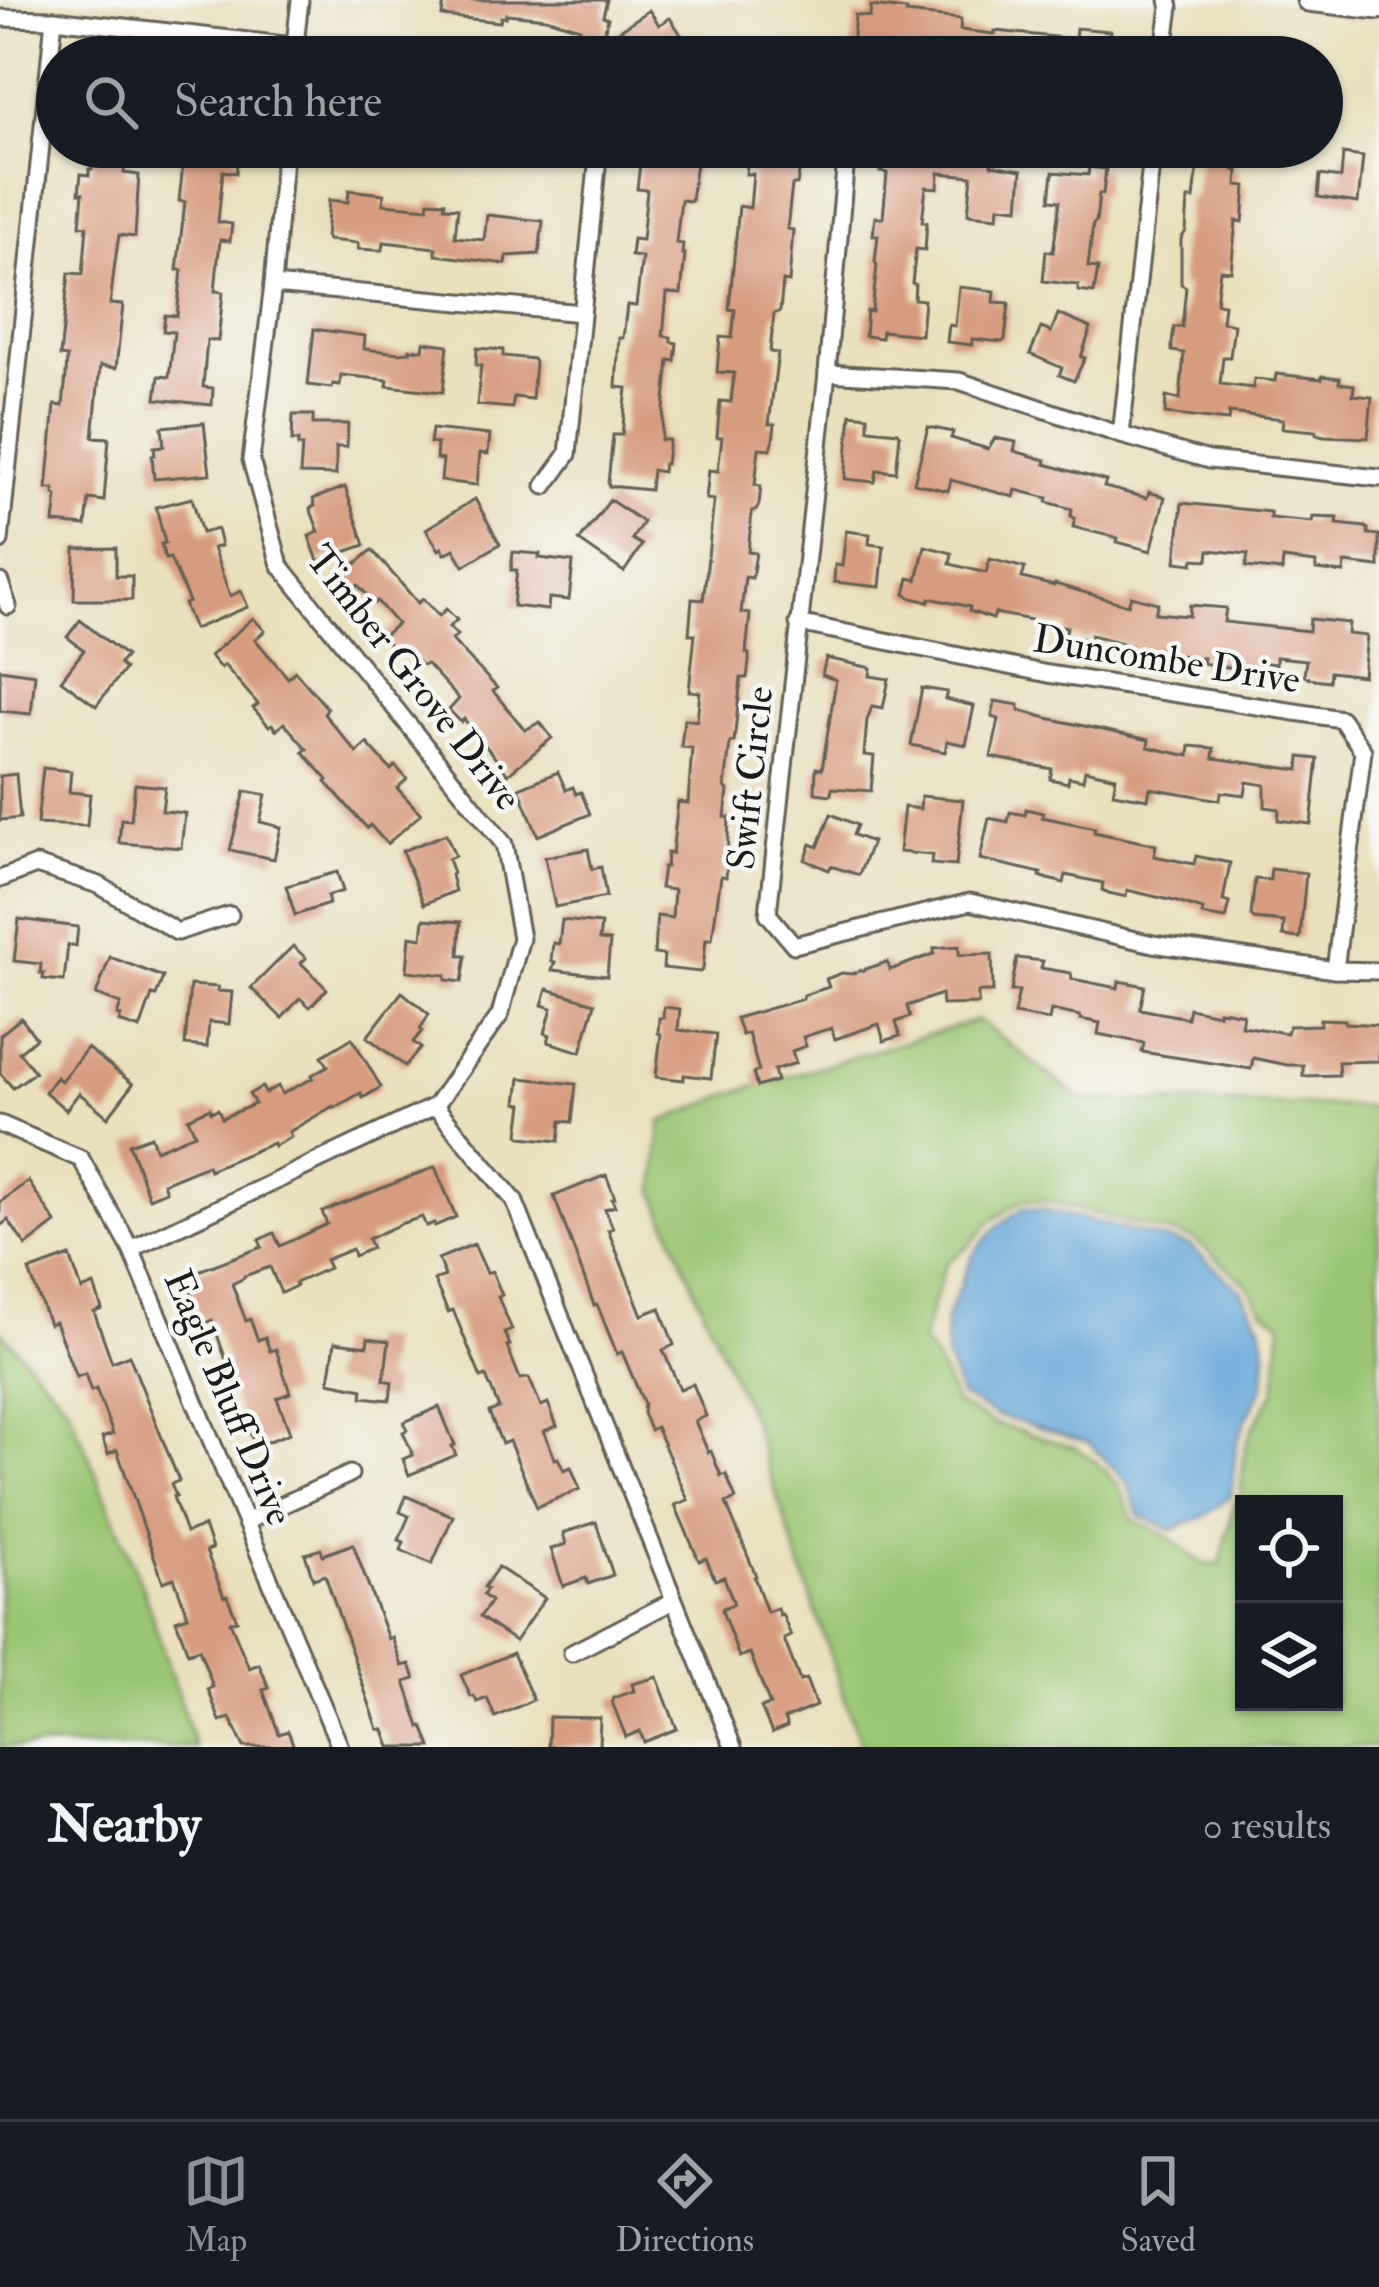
<!DOCTYPE html>
<style>
:root{--surface:#171b24;--page:#20242c;--text:#f1f3f6;--muted:#9ea1a6;--line:#363941;--accent:#8c9099}
body{margin:0;font-family:"IM FELL Double Pica",serif;background:var(--page);color:var(--text)}
.controls{position:absolute;right:36px;bottom:36px;display:grid;overflow:hidden;border-radius:0px;box-shadow:0 3px 9px #0004}
.controls button{width:108px;height:108px;display:grid;place-items:center;padding:0;border:0;border-bottom:3px solid var(--line);background:var(--surface);color:var(--text);font:60px sans-serif}
.list{margin:0;padding:0;list-style:none}
h2{display:flex;justify-content:space-between;align-items:center;height:156px;margin:0;padding:0 48px;font-size:51px}
h2 small{font-size:39px;font-weight:400;color:var(--muted)}
.icon{flex:none;width:66px;height:66px;fill:none;stroke:currentColor;stroke-width:2;stroke-linecap:round;stroke-linejoin:round}
.map{position:relative;flex:none;width:1379px;height:1747px;overflow:hidden}
.search{position:absolute;background:var(--surface);box-shadow:0 3px 9px #0004;left:36px;right:36px;top:36px;height:132px;display:flex;align-items:center;gap:30px;box-sizing:border-box;padding:0 42px;border-radius:66px;color:var(--muted);font-size:45px}
.sheet{height:372px;background:var(--surface)}
nav{display:flex;justify-content:space-around;align-items:center;box-sizing:border-box;height:168px;border-top:3px solid var(--line);background:var(--surface);font-size:33px;color:var(--muted)}
nav a{display:grid;justify-items:center;gap:6px}
nav .on{color:var(--accent)}
.map>svg:first-child{display:block}
.green{fill:#9bc774;stroke:#5c7248;stroke-width:3;fill-rule:evenodd}
.water{fill:#67a8da;stroke:#42627b;stroke-width:3}
.building{fill:#d79b80}
.lines{fill:none;stroke-linecap:round;stroke-linejoin:round}
.street-casing{stroke:#646155;stroke-width:21}
.secondary-casing{stroke:#646155;stroke-width:27}
.street{stroke:#fff;stroke-width:15}
.secondary{stroke:#fff;stroke-width:21}
.labels{text-anchor:middle;stroke-width:9;stroke-linejoin:round;paint-order:stroke}
.street-label{font-size:39px;fill:#1c1c1c;stroke:#f6f6f2}
</style>
<div class="map">
<svg width="1379" height="1747" viewBox="0 0 1379 1747">
<rect width="100%" height="100%" fill="#f6f6f2"/>
<filter id="ink" filterUnits="userSpaceOnUse"><feTurbulence type="fractalNoise" baseFrequency=".00833" numOctaves="2"/><feDisplacementMap in="SourceGraphic" scale="24" xChannelSelector="R" yChannelSelector="G"/><feConvolveMatrix kernelMatrix="1 2 1 2 8 2 1 2 1" color-interpolation-filters="sRGB"/></filter>
<filter id="wash" filterUnits="userSpaceOnUse"><feTurbulence type="fractalNoise" baseFrequency=".004" numOctaves="4" result="noise"/><feDisplacementMap in="SourceGraphic" scale="48" xChannelSelector="R" yChannelSelector="G"/><feGaussianBlur stdDeviation="2.7" result="paint"/><feColorMatrix in="noise" values="0 0 0 0 0 0 0 0 0 0 0 0 0 0 0 0 0 1.4 0 .05"/><feComposite in="paint" operator="in"/></filter>
<g filter="url(#wash)">
<rect width="100%" height="100%" fill="#eae0be"/>
<g class="green">
<path d="M978 1020 1081 1100 1379 1107V1747H861L751 1418 703 1310 655 1192 661 1122 732 1093ZM1023 1200 1045 1201 1194 1239 1246 1283 1263 1310 1281 1322 1275 1391 1252 1429 1245 1449 1240 1497 1234 1504 1220 1565 1203 1564 1169 1537 1134 1521 1118 1485 1093 1459 1074 1447 992 1423 955 1403 940 1368 922 1340 946 1263 969 1246 991 1221ZM1244 1504H1334V1702H1244Z"/>
<polygon points="0,1330 69,1408 142,1586 195,1747 0,1747"/>
</g>
<polygon class="water" points="1023,1208 1043,1209 1189,1245 1240,1289 1261,1325 1266,1354 1264,1386 1246,1419 1236,1447 1231,1496 1204,1517 1171,1530 1140,1516 1126,1481 1089,1443 994,1415 960,1396 946,1357 946,1319 973,1254 998,1226"/>
<g id="blocks">
<g class="building">
<polygon points="444,0 607,0 603,16 608,18 603,37 595,35 594,37 579,33 580,28 546,18 506,14 506,17 501,17 500,22 442,16"/>
<polygon points="871,6 907,10 906,13 961,19 960,30 995,34 995,31 1075,39 1076,28 1111,31 1108,57 851,57 855,15 870,17"/>
<polygon points="649,10 659,25 670,18 690,48 677,57 632,57 616,33"/>
<polygon points="1214,35 1256,40 1254,57 1211,57"/>
<polygon points="784,40 812,57 774,57"/>
<polygon points="95,147 126,147 124,173 139,175 135,237 119,235 115,262 110,304 123,305 116,368 100,366 93,437 109,438 104,501 89,499 86,526 54,523 57,496 54,495 54,489 47,489 55,405 63,406 66,375 67,357 60,356 69,273 83,274 87,226 80,225 83,193 79,193 81,174 89,175 89,169 92,169"/>
<polygon points="516,147 547,147 545,168 521,166 522,162 514,162"/>
<polygon points="642,147 698,147 691,201 681,200 676,243 683,244 682,254 685,254 681,294 667,293 663,336 671,337 671,342 677,343 675,361 669,360 661,440 669,440 666,464 663,464 662,472 652,470 650,490 609,486 608,483 613,435 622,435 627,388 616,387 619,338 623,338 627,305 636,306 642,257 631,256 633,239 642,240 647,190 637,189"/>
<polygon points="749,147 792,147 791,160 801,161 797,185 792,185 787,229 793,230 789,282 783,281 780,311 774,314 770,352 778,353 769,424 775,424 773,441 771,449 759,448 755,485 761,486 759,504 756,511 752,511 748,552 756,553 752,578 745,577 741,613 750,614 746,653 749,654 749,662 747,678 741,678 734,742 730,742 725,787 728,790 725,817 729,817 726,877 721,876 712,939 706,939 703,969 700,972 663,968 664,955 654,954 657,916 672,918 674,890 660,888 663,867 666,867 667,853 672,854 678,802 688,803 692,748 681,747 684,719 697,721 700,692 689,691 695,634 689,634 692,599 703,600 705,585 714,500 706,499 709,470 718,471 722,437 717,437 720,401 731,402 734,373 717,372 720,337 732,338 735,310 729,309 739,206 750,208 753,174 746,174"/>
<polygon points="884,147 941,153 941,156 992,160 991,165 1022,170 1019,208 999,206 998,217 968,214 972,176 939,173 938,188 926,187 922,222 927,222 925,250 916,249 912,283 915,284 914,299 924,300 921,335 882,331 881,338 865,336 867,311 872,312 877,265 875,262 878,235 873,235 875,217 883,218 887,173 880,172"/>
<polygon points="1200,147 1236,147 1234,170 1238,171 1237,185 1246,186 1243,222 1236,221 1231,271 1220,270 1216,303 1224,304 1222,322 1234,324 1230,357 1223,357 1220,384 1253,388 1254,379 1275,381 1276,374 1322,379 1322,376 1340,378 1339,383 1354,385 1353,395 1372,397 1368,438 1324,436 1316,434 1316,431 1282,428 1283,419 1229,413 1228,421 1165,414 1166,397 1180,399 1184,353 1172,351 1172,343 1174,327 1182,327 1186,287 1181,284 1181,239 1186,231 1188,199 1194,199"/>
<polygon points="181,150 238,155 236,173 223,171 218,222 232,224 230,241 220,240 215,291 223,292 218,341 207,340 203,387 213,388 212,405 156,399 159,376 169,377 174,332 163,331 165,315 177,316 182,270 177,270 185,202 179,201 183,165 179,165"/>
<polygon points="1343,154 1363,157 1358,203 1318,197 1320,175 1341,178"/>
<polygon points="1089,167 1106,169 1103,194 1099,194 1096,222 1093,224 1088,267 1098,268 1094,293 1078,291 1078,285 1043,281 1046,251 1053,252 1060,201 1050,200 1053,172 1088,175"/>
<polygon points="349,190 384,194 383,204 428,208 429,201 445,202 444,207 458,208 455,237 484,240 487,215 543,221 539,254 507,256 506,264 436,255 436,248 384,242 383,250 375,250 358,249 358,243 328,240 326,237 329,200 348,202"/>
<polygon points="959,287 995,291 994,302 1009,303 1005,340 1002,342 972,339 972,345 947,342 949,325 955,326"/>
<polygon points="1058,314 1091,328 1081,357 1085,358 1074,381 1059,375 1062,368 1030,354 1041,328 1051,332"/>
<polygon points="314,329 365,336 364,349 399,353 410,352 410,349 423,350 424,342 448,345 443,392 387,386 388,380 341,375 340,385 333,384 332,388 308,385"/>
<polygon points="477,348 503,350 503,356 533,359 535,362 532,399 514,397 512,408 477,405 481,366 476,365"/>
<polygon points="851,414 868,416 868,429 898,432 900,435 896,472 877,470 875,482 845,479"/>
<polygon points="293,415 313,415 313,424 348,424 347,447 336,447 336,475 300,474 302,446 298,446 298,441 292,441"/>
<polygon points="204,423 210,474 154,479 152,455 155,455 154,447 164,446 162,427"/>
<polygon points="928,427 953,432 951,438 988,449 995,438 1016,442 1014,451 1046,460 1045,464 1106,481 1104,487 1147,498 1149,492 1165,497 1151,551 1117,542 1118,538 1073,527 1075,518 1071,516 1072,509 1047,502 1048,498 1016,490 1014,497 951,480 948,491 914,483"/>
<polygon points="432,429 490,435 488,454 480,453 477,485 441,481 443,460 436,459 437,444 430,443"/>
<polygon points="345,487 365,545 318,561 309,536 319,532 310,508 315,506 313,499"/>
<polygon points="192,498 202,533 217,529 221,546 213,548 230,596 241,591 248,607 194,629 184,604 189,602 170,558 165,559 161,544 165,543 156,507"/>
<polygon points="475,499 500,544 464,566 454,549 445,554 442,548 439,550 426,529"/>
<polygon points="610,500 643,522 632,539 642,545 624,572 579,541"/>
<polygon points="1182,503 1270,512 1270,518 1312,522 1313,517 1338,518 1337,524 1365,527 1368,529 1368,534 1379,535 1379,567 1345,563 1344,573 1316,570 1316,563 1283,559 1282,571 1246,567 1248,554 1209,550 1208,560 1194,559 1193,564 1176,562"/>
<polygon points="846,531 870,534 869,544 884,546 880,587 834,582 835,565 842,566"/>
<polygon points="925,546 952,553 950,564 986,573 990,559 1025,568 1022,578 1054,586 1055,584 1128,605 1131,596 1158,603 1155,613 1189,616 1190,605 1226,608 1224,622 1309,631 1310,619 1349,623 1348,634 1367,636 1363,676 1330,672 1329,681 1313,679 1304,676 1306,660 1276,657 1276,664 1257,662 1256,672 1202,663 1203,658 1154,652 1146,654 1129,650 1130,645 1091,635 1090,640 1065,635 1067,627 995,613 993,619 969,611 970,607 930,598 929,602 912,598 905,594 909,578 917,580"/>
<polygon points="116,548 116,576 132,576 132,600 74,600 75,549"/>
<polygon points="372,550 418,603 423,599 439,616 446,609 457,620 449,627 457,635 452,640 497,688 493,691 525,730 540,722 552,738 508,774 464,719 461,722 449,710 459,699 427,664 421,665 404,647 402,649 399,646 394,650 382,637 397,624 377,601 374,603 358,585 346,596 334,582"/>
<polygon points="513,552 540,554 539,558 573,562 569,600 549,598 548,610 513,606 517,570 511,570"/>
<polygon points="253,618 265,631 255,639 288,678 295,671 327,708 324,714 357,753 367,743 391,770 395,766 407,779 397,788 421,814 387,844 370,825 367,828 326,782 328,780 303,752 307,749 284,723 276,730 272,724 269,726 253,708 258,704 224,665 220,668 210,656"/>
<polygon points="80,620 126,656 119,664 125,669 96,706 61,680 84,650 67,637"/>
<polygon points="826,658 871,668 870,676 889,679 883,708 872,706 867,720 864,755 874,756 871,791 832,788 831,795 815,793 816,768 822,769 836,680 822,675"/>
<polygon points="0,669 35,674 31,714 0,711"/>
<polygon points="922,688 947,692 945,699 974,706 966,745 947,741 945,752 911,745"/>
<polygon points="995,701 1019,705 1019,710 1047,718 1149,740 1148,747 1189,756 1190,746 1214,748 1213,758 1299,770 1300,757 1318,759 1311,824 1278,820 1279,809 1265,807 1265,785 1247,782 1245,795 1221,792 1220,800 1150,788 1148,799 1113,793 1116,777 1085,770 1083,780 1069,777 1068,783 1050,779 1052,769 991,757 999,719 992,717"/>
<polygon points="43,768 71,771 69,792 90,794 87,826 37,824"/>
<polygon points="558,772 566,790 573,787 576,794 581,792 590,814 538,836 519,788"/>
<polygon points="16,774 20,818 0,820 0,776"/>
<polygon points="135,784 165,787 162,811 185,813 181,848 119,843 121,819 131,820"/>
<polygon points="245,791 266,795 260,822 281,827 274,859 230,850"/>
<polygon points="921,796 963,800 956,866 931,864 932,855 899,852 904,807 920,809"/>
<polygon points="1026,809 1043,813 1042,817 1095,828 1094,832 1156,845 1154,856 1194,864 1196,856 1230,863 1223,901 1230,903 1226,919 1202,915 1203,910 1174,901 1127,890 1126,897 1109,893 1102,890 1103,883 1066,875 1064,883 1048,879 1040,876 1041,873 980,859 989,818 1008,822 1010,812 1025,815"/>
<polygon points="831,814 857,825 853,835 872,842 859,875 831,866 829,870 805,860 811,844 818,847"/>
<polygon points="446,834 455,856 448,859 453,873 451,875 455,891 424,904 402,851"/>
<polygon points="588,849 592,869 601,867 606,897 555,907 545,857"/>
<polygon points="1271,869 1306,873 1300,938 1283,936 1284,922 1254,919 1251,916 1255,879 1270,880"/>
<polygon points="337,872 343,891 327,896 329,904 295,915 286,886"/>
<polygon points="19,919 78,927 76,946 68,945 64,981 43,979 44,973 40,973 41,964 14,961"/>
<polygon points="424,919 461,922 459,956 466,956 462,982 446,980 446,975 407,971 410,936 422,938"/>
<polygon points="562,920 601,924 599,940 610,941 607,976 552,970 555,962 551,961 553,943 559,944"/>
<polygon points="293,946 306,958 301,963 327,989 310,1007 300,998 282,1018 251,988"/>
<polygon points="959,946 959,955 992,954 993,992 978,992 978,1004 942,1005 941,994 907,1006 910,1017 896,1022 900,1036 884,1041 879,1024 835,1039 831,1028 803,1037 806,1046 792,1051 796,1063 774,1070 777,1081 757,1087 753,1073 759,1071 748,1033 742,1035 736,1018 803,999 804,995 829,987 826,979 842,973 851,974 887,962 890,970 934,954 934,948"/>
<polygon points="110,957 163,977 156,996 152,995 140,1029 119,1022 121,1016 117,1015 121,1004 96,995"/>
<polygon points="1017,958 1043,961 1041,968 1071,973 1072,979 1118,988 1119,981 1145,986 1140,1009 1187,1018 1189,1008 1218,1014 1218,1010 1227,1011 1243,1014 1241,1026 1287,1033 1289,1026 1320,1025 1320,1019 1345,1020 1345,1023 1379,1025 1379,1061 1338,1062 1339,1075 1303,1076 1303,1065 1287,1065 1253,1058 1251,1069 1142,1052 1144,1043 1098,1034 1100,1023 1080,1019 1080,1016 1051,1010 1049,1020 1014,1014 1019,991 1011,991"/>
<polygon points="190,985 218,987 217,991 232,992 229,1024 209,1022 207,1047 185,1045"/>
<polygon points="547,989 595,1003 581,1052 548,1042 550,1035 545,1033 552,1008 542,1005"/>
<polygon points="402,992 429,1014 420,1029 422,1031 413,1042 421,1048 405,1066 367,1037"/>
<polygon points="664,1007 680,1009 678,1030 716,1034 711,1078 684,1075 684,1080 656,1077 661,1034 658,1033 659,1018 663,1018"/>
<polygon points="21,1018 36,1038 19,1052 35,1072 13,1088 0,1073 0,1035"/>
<polygon points="352,1038 381,1087 363,1098 361,1093 334,1108 333,1106 289,1132 291,1137 274,1146 273,1143 209,1170 207,1165 163,1183 166,1191 149,1198 129,1144 151,1136 156,1150 195,1134 188,1118 210,1108 211,1112 218,1109 222,1118 255,1104 249,1094 262,1087 265,1093 278,1086 282,1094 313,1078 312,1075 328,1066 322,1056"/>
<polygon points="87,1048 133,1084 108,1117 79,1093 66,1110 45,1092 56,1077 61,1081"/>
<polygon points="520,1078 576,1084 572,1122 561,1121 559,1141 522,1137 519,1134 523,1104 517,1103"/>
<polygon points="435,1167 456,1217 435,1226 434,1223 426,1226 422,1217 403,1223 368,1239 372,1248 354,1256 352,1249 325,1260 329,1268 295,1283 296,1286 281,1293 270,1267 244,1276 244,1278 232,1284 246,1321 250,1319 258,1340 265,1337 270,1351 276,1349 290,1393 277,1398 290,1433 257,1446 254,1444 243,1413 240,1415 220,1366 227,1363 212,1320 203,1324 185,1276 262,1247 259,1240 274,1233 280,1246 327,1224 322,1212"/>
<polygon points="606,1175 615,1198 612,1199 615,1206 605,1209 613,1228 608,1230 642,1315 660,1308 674,1345 663,1350 680,1389 693,1384 706,1416 695,1421 708,1452 711,1451 721,1476 726,1474 736,1499 726,1503 756,1576 754,1577 767,1612 777,1608 779,1615 782,1614 791,1636 784,1639 800,1681 806,1679 816,1706 784,1719 787,1727 772,1733 761,1708 770,1705 750,1653 739,1657 722,1611 723,1608 734,1604 724,1577 715,1580 706,1558 699,1561 675,1505 688,1500 656,1427 650,1430 643,1413 644,1404 622,1352 617,1354 597,1304 594,1305 554,1196"/>
<polygon points="28,1181 56,1223 26,1246 8,1220 0,1226 0,1202"/>
<polygon points="474,1244 487,1273 492,1271 499,1288 502,1295 498,1297 512,1330 504,1333 510,1345 507,1346 520,1379 529,1378 541,1406 548,1403 557,1426 544,1431 555,1459 558,1458 564,1470 571,1467 580,1489 537,1507 509,1441 502,1444 489,1412 499,1408 486,1376 481,1378 453,1310 448,1312 434,1280 445,1276 438,1259"/>
<polygon points="70,1256 82,1290 94,1285 102,1309 94,1312 112,1362 129,1355 179,1481 171,1484 176,1496 173,1497 186,1533 204,1526 212,1549 206,1551 224,1597 227,1596 237,1620 230,1622 249,1668 259,1664 269,1688 263,1690 279,1734 288,1731 294,1747 244,1747 230,1718 220,1721 208,1689 213,1687 199,1649 188,1653 176,1620 188,1616 174,1578 163,1582 117,1450 108,1454 102,1438 113,1434 96,1389 91,1391 85,1374 76,1377 55,1322 49,1324 29,1271"/>
<polygon points="368,1338 389,1341 384,1380 392,1382 390,1400 362,1397 363,1389 329,1382 335,1342 367,1346"/>
<polygon points="439,1407 455,1445 452,1446 456,1455 409,1475 403,1459 413,1455 403,1432 407,1430 404,1422"/>
<polygon points="406,1496 453,1516 432,1564 401,1550 404,1542 399,1540 409,1516 400,1512"/>
<polygon points="596,1522 613,1575 588,1584 586,1578 563,1586 551,1549 566,1544 563,1533"/>
<polygon points="353,1544 388,1639 392,1637 402,1666 410,1664 415,1679 405,1682 420,1727 423,1726 431,1747 390,1747 384,1730 378,1729 325,1575 313,1579 305,1554 321,1549 323,1555"/>
<polygon points="498,1567 545,1598 515,1641 480,1617 491,1601 483,1595 487,1589 484,1587"/>
<polygon points="513,1653 533,1700 495,1717 487,1698 477,1702 474,1696 471,1697 461,1675"/>
<polygon points="657,1677 677,1729 644,1742 640,1731 626,1737 612,1702 613,1698 634,1691 632,1684"/>
<polygon points="549,1717 600,1718 599,1747 548,1747"/>
</g>
</g>
</g>
<g filter="url(#ink)">
<use href="#blocks" fill-opacity="0" stroke="#646155" stroke-width="3"/>
<g class="lines">
<g class="street-casing">
<g id="street">
<polyline points="0,18 54,19 390,57"/>
<polyline points="294,54 300,0"/>
<polyline points="1163,57 1170,7 1168,0"/>
<polyline points="847,147 827,373 768,914 794,945 970,902 1153,944 1335,970 1379,971"/>
<polyline points="273,285 582,313"/>
<polyline points="827,373 959,381 1121,435 1209,460 1379,478"/>
<polyline points="1121,435 1153,147"/>
<polyline points="545,486 568,454 599,147"/>
<polyline points="0,541 54,19"/>
<polyline points="0,582 8,606"/>
<polyline points="798,623 1048,674 1341,719 1363,751 1335,970"/>
<polyline points="0,879 36,865 99,885 177,932 230,915"/>
<polyline points="435,1106 514,1200 733,1747"/>
<polyline points="0,1124 81,1159 131,1249 340,1747"/>
<polyline points="131,1249 435,1106 500,1015 521,938 504,844 280,565 251,460 273,285 285,147"/>
<polyline points="247,1521 350,1474"/>
<polyline points="572,1653 673,1601"/>
</g>
</g>
<g class="secondary-casing">
<polyline id="secondary" points="1308,0 1379,8"/>
</g>
<use href="#street" class="street"/>
<use href="#secondary" class="secondary"/>
</g>
</g>
<g class="labels">
<g class="street-label">
<text transform="translate(1167 658) rotate(9)" y="14">Duncombe Drive</text>
<text transform="translate(415 677) rotate(52)" y="14">Timber Grove Drive</text>
<text transform="translate(749 778) rotate(-84)" y="14">Swift Circle</text>
<text transform="translate(230 1397) rotate(67)" y="14">Eagle Bluff Drive</text>
</g>
</g>
</svg>
<div class="controls">
<button><svg class="icon" aria-label="locate" viewBox="0 0 24 24"><circle cx="12" cy="12" r="6"/><path d="M12 2v4M12 18v4M2 12h4M18 12h4"/></svg></button>
<button><svg class="icon" aria-label="layers" viewBox="0 0 24 24"><path d="M12 4l9 5-9 5-9-5zM3 14l9 5 9-5"/></svg></button>
</div>
<div class="search"><svg class="icon" aria-label="search" viewBox="0 0 24 24"><circle cx="10" cy="10" r="6"/><path d="M15 15l6 6"/></svg>Search here</div>
</div>
<section class="sheet">
<h2>Nearby<small>0 results</small></h2>
<ul class="list">
</ul>
</section>
<nav>
<a class="on"><svg class="icon" aria-label="map" viewBox="0 0 24 24"><path d="M3 6l6-2 6 2 6-2v14l-6 2-6-2-6 2zM9 4v14M15 6v14"/></svg>Map</a>
<a><svg class="icon" aria-label="directions" viewBox="0 0 24 24"><path d="M12 3l9 9-9 9-9-9zM9 14v-3h6M13 9l2 2-2 2"/></svg>Directions</a>
<a><svg class="icon" aria-label="saved" viewBox="0 0 24 24"><path d="M7 4h10v16l-5-4-5 4z"/></svg>Saved</a>
</nav>
